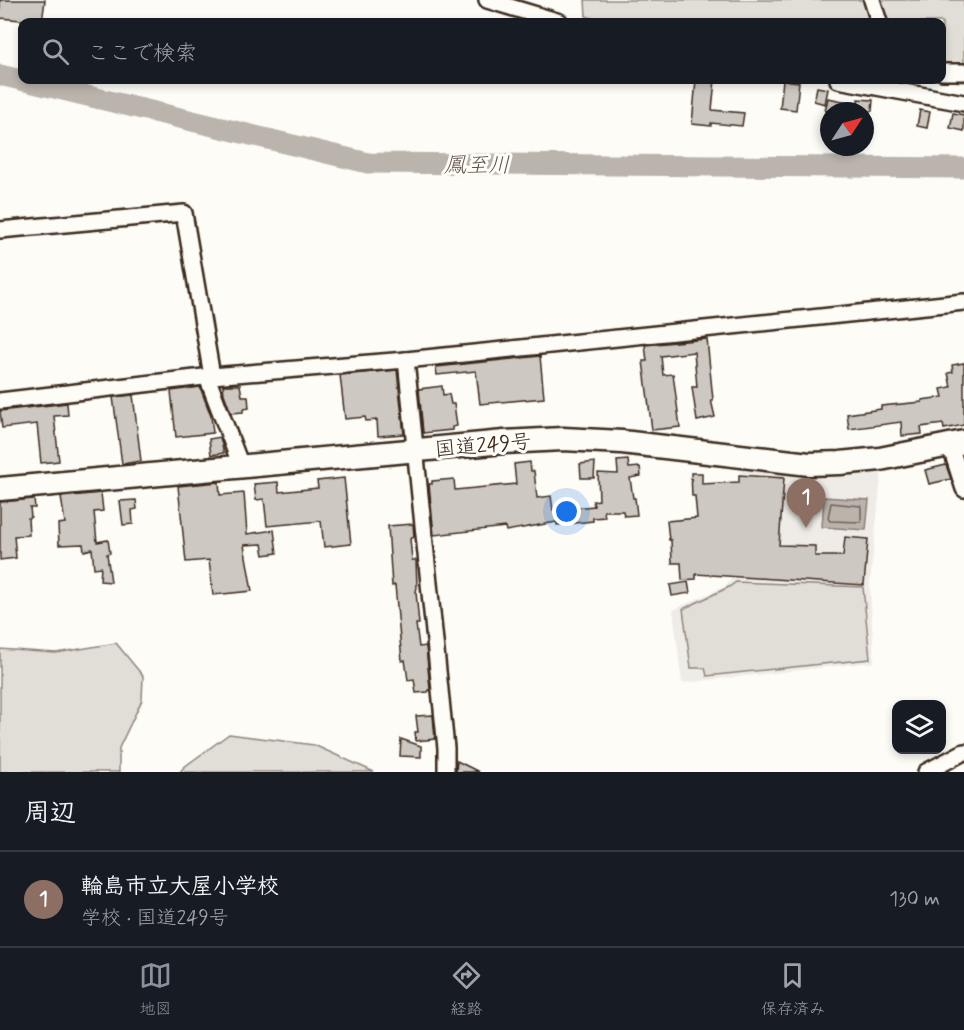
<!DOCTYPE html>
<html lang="ja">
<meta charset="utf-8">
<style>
:root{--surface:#171b24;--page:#242831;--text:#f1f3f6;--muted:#9ea1a6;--line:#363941;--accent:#8c9099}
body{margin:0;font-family:Mynerve,"Klee One",sans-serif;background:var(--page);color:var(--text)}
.controls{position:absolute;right:18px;bottom:18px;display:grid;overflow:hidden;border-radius:12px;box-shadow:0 3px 9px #0003}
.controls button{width:54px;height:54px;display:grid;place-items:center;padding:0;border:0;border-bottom:2px solid var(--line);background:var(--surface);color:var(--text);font:30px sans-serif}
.compass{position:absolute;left:820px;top:102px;width:54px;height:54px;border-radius:50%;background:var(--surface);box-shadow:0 3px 9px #0003;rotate:54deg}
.you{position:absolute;left:567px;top:512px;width:21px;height:21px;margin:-15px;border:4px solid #fff;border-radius:50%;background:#1a73e8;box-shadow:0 0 0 9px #1a73e833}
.badge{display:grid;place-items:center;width:39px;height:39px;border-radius:50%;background:var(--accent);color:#fff;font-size:20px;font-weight:700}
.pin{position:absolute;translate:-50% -50px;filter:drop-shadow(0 2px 3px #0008)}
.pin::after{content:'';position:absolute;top:32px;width:21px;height:18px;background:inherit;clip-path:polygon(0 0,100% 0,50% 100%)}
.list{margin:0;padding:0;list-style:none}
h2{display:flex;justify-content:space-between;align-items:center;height:78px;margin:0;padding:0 24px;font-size:26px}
h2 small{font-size:20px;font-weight:400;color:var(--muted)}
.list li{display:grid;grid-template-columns:39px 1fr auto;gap:18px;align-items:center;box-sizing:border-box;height:96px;padding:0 24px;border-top:2px solid var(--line)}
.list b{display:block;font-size:22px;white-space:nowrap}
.list p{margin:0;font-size:20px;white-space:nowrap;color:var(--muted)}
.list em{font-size:20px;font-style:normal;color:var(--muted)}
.icon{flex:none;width:33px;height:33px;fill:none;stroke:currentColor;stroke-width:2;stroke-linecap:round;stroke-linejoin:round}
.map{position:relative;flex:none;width:964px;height:772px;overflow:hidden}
.search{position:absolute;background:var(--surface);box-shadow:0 3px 9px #0003;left:18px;right:18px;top:18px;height:66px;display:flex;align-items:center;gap:15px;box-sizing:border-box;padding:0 21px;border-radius:12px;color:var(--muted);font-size:22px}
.sheet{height:174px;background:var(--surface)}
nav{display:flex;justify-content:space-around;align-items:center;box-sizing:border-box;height:84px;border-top:2px solid var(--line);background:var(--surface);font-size:16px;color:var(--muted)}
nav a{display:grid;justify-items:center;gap:3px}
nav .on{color:var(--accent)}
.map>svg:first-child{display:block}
.built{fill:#efece7}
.green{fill:#e1ded7;stroke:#8e847a;stroke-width:1.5}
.water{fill:#bbb4ad;stroke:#887d74;stroke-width:1.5}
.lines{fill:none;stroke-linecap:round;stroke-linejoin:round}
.shore{stroke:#6e6157;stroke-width:1.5}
.river{stroke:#bbb4ad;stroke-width:21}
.building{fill:#cdc8c2;stroke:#3b2a1e;stroke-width:1.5}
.minor-casing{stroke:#3b2a1e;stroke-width:20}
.highway-casing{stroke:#3b2a1e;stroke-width:27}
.minor{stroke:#fdfcf7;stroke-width:15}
.highway{stroke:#fdfcf7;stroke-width:22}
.labels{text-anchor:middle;stroke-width:6;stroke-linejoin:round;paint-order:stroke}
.street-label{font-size:21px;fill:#3b2a1e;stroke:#fdfcf7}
.water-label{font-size:22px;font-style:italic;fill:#615349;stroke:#fdfcf7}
</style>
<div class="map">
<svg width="964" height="772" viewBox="0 0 964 772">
<rect width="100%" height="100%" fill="#fdfcf7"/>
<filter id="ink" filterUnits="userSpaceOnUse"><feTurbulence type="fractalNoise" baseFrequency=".0167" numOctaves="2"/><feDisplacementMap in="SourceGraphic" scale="12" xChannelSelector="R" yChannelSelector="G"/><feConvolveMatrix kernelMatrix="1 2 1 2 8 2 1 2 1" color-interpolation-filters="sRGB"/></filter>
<g filter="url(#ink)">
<polygon class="built" points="741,467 847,477 882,469 870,583 874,662 682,683 673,610 725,586 731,580"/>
<g class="green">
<polygon points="585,0 964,0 964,82 936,80 942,80 942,22 604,22 586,16"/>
<polygon points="736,582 863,587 870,659 707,676 705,668 691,668 683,609 729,587"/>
<polygon points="116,643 143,676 142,700 119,748 119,772 0,772 0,649 56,653"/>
<polygon points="229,734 314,745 374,772 180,772 184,767"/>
</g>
<polygon class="water" points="824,497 869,500 866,530 822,527"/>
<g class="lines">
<polygon class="shore" points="831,503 861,506 861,522 830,521 828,518"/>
<polyline class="river" points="0,75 368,163 964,168"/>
</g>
<g class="building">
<polygon points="0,0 45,0 42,22 0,18"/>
<polygon points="696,80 715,80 712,110 744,113 742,126 711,123 711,126 692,124"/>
<polygon points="783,80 799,82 796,110 780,108"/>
<polygon points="817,87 828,89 825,104 814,101"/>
<polygon points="828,98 858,104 858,99 873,100 872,111 825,111"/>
<polygon points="920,110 930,112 927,128 917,126"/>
<polygon points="953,113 964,115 964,131 950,128"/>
<polygon points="707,339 713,400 711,400 715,417 697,421 692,387 697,387 694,352 661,356 663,375 673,374 680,427 652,430 643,361 647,361 645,345"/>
<polygon points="540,356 544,398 480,404 476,371 437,375 436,367"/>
<polygon points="964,363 964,425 944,429 943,424 921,427 922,434 902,436 901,422 849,429 847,414 881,409 881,406 922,402 922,400 943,397 941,389 951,387 948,373 953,372 952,365"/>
<polygon points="397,370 404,434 378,436 377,420 366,421 365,417 345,419 340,375"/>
<polygon points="223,385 240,385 242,396 248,396 249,408 243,409 243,412 231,413 224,394"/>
<polygon points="442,386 443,395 449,394 451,404 454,404 457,426 452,427 452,430 423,433 419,389"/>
<polygon points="200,387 211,416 213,433 176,437 171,391"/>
<polygon points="133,395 141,461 122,464 113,397"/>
<polygon points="67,403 68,415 54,416 59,461 41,463 37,424 2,428 0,411"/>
<polygon points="220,437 224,453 211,455 209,439"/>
<polygon points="628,460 629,468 640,467 641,476 630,478 633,498 635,498 637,515 624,516 623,511 604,511 605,517 593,518 593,521 557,525 557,522 506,531 505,527 434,535 429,484 432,484 432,481 454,479 455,490 516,484 514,464 530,462 531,471 534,471 537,498 551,496 553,510 594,506 593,501 599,500 598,473 618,474 617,461"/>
<polygon points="595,462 594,478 581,478 580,464"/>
<polygon points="946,465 951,479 929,484 925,470"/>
<polygon points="691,473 702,473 702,484 739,482 739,475 784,478 779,545 815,546 815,556 843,556 845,537 868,539 864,585 696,574 696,579 682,580 681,563 672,563 671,540 669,540 667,521 697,518 695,496 692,496"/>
<polygon points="344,478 351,544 324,547 321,521 267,526 264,499 256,500 254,484 278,482 279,492 318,488 317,481"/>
<polygon points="219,482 220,495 244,493 247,534 274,530 277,553 264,555 262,544 244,545 252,591 213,595 209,560 186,562 178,486"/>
<polygon points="101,493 103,511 94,512 97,542 108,540 110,553 107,554 111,582 100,581 101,567 94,568 92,549 84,551 83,544 59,545 58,524 65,523 61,497"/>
<polygon points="34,499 35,508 30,508 31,517 28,518 29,535 14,536 16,558 0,560 0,502"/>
<polygon points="136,500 137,509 132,510 133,524 123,525 120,501"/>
<polygon points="413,524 414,537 410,539 412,560 416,560 417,587 416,592 419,624 416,624 419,647 426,646 430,689 428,692 416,693 414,679 408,680 405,660 402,661 395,585 392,586 388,526"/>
<polygon points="688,582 690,593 672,596 670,585"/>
<polygon points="433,715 435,739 416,741 415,732 418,732 416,716"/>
<polygon points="401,739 421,746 421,757 400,756"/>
<polygon points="457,761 479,772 456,772"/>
</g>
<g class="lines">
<g class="minor-casing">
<g id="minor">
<polyline points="487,0 560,22"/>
<polyline points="872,0 879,22"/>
<polyline points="942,72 964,72"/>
<polyline points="838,80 964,103"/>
<polyline points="0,230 184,213 212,376"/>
<polyline points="406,360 446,748 446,772"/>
<polyline points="207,377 241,466"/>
<polyline points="0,401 212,376 406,360 964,302"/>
<polyline points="950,445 964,489"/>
<polyline points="926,772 964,752"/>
</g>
</g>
<g class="highway-casing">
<polyline id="highway" points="0,489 504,442 563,439 622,442 809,464 840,463 880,459 964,442"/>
</g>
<use href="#minor" class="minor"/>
<use href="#highway" class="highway"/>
</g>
</g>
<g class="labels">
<g class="street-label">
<text transform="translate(483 445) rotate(-5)" y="7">国道249号</text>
</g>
<g class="water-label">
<text x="477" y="172">鳳至川</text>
</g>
</g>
</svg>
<div class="controls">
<button><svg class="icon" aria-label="layers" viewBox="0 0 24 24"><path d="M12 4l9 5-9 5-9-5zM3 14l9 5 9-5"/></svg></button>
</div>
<svg class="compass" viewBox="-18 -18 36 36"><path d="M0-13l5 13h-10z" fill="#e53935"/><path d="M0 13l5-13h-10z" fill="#9ea1a6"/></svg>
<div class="you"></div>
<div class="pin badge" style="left:806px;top:528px;background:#8d6e63">1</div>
<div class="search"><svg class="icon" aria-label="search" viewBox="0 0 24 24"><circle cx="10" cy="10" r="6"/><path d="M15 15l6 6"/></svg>ここで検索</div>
</div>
<section class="sheet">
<h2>周辺<small></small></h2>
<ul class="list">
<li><span class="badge" style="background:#8d6e63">1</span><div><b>輪島市立大屋小学校</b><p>学校 · 国道249号</p></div><em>130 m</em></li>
</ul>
</section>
<nav>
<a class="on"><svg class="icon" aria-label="map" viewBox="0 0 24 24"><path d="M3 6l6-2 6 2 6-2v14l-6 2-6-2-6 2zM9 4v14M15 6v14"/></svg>地図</a>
<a><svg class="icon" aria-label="directions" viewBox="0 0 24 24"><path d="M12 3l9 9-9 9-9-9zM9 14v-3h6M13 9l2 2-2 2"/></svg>経路</a>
<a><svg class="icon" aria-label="saved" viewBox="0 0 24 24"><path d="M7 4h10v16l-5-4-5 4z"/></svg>保存済み</a>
</nav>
